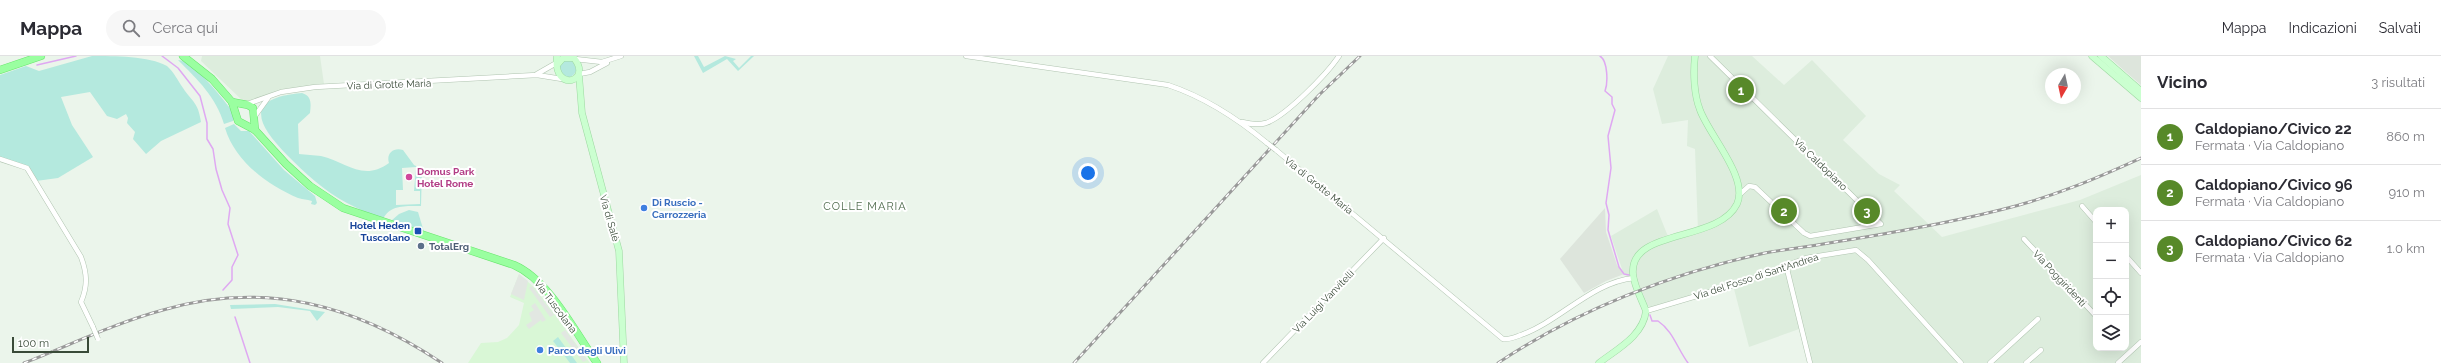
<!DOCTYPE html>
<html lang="it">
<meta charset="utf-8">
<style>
:root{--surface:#fff;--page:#f7f7f7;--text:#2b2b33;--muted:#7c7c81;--line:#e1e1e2;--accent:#578929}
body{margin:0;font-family:Raleway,sans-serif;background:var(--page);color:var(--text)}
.controls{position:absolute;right:12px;bottom:12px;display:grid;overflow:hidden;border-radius:8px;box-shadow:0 4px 16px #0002}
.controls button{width:36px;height:36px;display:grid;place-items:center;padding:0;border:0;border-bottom:1px solid var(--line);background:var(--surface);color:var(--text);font:20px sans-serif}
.compass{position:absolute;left:2045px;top:12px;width:36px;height:36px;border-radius:50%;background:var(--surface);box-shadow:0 4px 16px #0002;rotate:189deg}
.scale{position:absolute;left:12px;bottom:10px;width:77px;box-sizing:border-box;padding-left:4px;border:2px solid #394a38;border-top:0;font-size:11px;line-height:14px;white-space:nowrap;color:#394a38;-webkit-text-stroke:3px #fff;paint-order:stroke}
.you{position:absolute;left:1088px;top:117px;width:14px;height:14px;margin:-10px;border:3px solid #fff;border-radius:50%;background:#1a73e8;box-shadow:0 0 0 6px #1a73e833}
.badge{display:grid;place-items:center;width:26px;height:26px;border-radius:50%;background:var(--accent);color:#fff;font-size:13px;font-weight:700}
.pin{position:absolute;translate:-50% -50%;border:2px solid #fff;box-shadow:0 1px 4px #0006}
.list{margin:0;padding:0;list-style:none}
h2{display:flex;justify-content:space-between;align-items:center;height:52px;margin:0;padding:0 16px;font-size:17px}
h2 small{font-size:13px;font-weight:400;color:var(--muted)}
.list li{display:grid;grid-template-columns:26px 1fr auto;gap:12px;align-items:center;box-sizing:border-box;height:56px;padding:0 16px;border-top:1px solid var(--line)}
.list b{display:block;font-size:15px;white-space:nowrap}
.list p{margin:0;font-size:13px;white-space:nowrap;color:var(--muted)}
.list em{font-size:13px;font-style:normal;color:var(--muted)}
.icon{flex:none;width:22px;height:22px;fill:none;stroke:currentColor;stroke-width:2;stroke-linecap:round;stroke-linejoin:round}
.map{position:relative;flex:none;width:2141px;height:307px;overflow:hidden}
header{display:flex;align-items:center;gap:24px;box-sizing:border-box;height:56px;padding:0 20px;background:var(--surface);border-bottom:1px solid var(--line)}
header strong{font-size:19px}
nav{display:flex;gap:22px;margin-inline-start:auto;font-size:14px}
.search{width:280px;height:36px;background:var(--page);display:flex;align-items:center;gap:10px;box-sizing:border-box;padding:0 14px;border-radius:22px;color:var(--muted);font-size:15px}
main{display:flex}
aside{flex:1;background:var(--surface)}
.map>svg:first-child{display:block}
.residential{fill:#ddeddd;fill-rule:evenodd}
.commercial{fill:#d9f7d6}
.industrial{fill:#dde5dc}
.green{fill:#b4e9de;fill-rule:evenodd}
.parking{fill:#e2e7e2}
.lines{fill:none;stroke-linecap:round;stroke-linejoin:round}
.stream{stroke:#dfa8f2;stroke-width:1.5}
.minor-casing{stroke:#b0c4b0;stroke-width:5.5}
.secondary-casing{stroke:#9dd8a1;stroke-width:7}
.primary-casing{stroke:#69e56e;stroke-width:8}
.minor{stroke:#fff;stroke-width:4.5}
.secondary{stroke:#cbffd0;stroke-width:6}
.primary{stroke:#9affa0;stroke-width:7}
.rail-casing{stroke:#999;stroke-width:3}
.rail{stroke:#fff;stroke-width:1.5;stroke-dasharray:4.5;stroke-linecap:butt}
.minor-bridge-casing{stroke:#b0c4b0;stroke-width:5.5;stroke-linecap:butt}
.minor-bridge{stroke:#fff;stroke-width:4.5}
.hotel-dot{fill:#d1479c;stroke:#fff;stroke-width:1.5}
.shop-dot{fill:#3f7fe0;stroke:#fff;stroke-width:1.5}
.transit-dot{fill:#1a4fb4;stroke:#fff;stroke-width:1.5}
.service-dot{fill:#5c6f8a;stroke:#fff;stroke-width:1.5}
.labels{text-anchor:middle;stroke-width:4;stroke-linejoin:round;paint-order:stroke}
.street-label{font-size:10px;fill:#394a38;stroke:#fff}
.hotel-label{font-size:10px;font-weight:bold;fill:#b23c85;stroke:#fff;text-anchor:start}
.shop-label{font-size:10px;font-weight:bold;fill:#366cbe;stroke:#fff;text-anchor:start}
.transit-label{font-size:10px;font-weight:bold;fill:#164399;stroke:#fff;text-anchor:end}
.service-label{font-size:10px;font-weight:bold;fill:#4e5e75;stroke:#fff;text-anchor:start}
.neighbourhood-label{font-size:11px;letter-spacing:1px;fill:#516d4f;stroke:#fff}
</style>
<header>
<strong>Mappa</strong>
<div class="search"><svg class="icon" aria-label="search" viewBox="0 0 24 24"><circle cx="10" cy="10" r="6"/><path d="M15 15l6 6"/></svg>Cerca qui</div>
<nav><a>Mappa</a><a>Indicazioni</a><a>Salvati</a></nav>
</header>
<main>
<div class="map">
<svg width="2141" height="307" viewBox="0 0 2141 307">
<rect width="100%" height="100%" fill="#ebf5eb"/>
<g class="residential">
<polygon points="202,0 320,0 324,28 278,34 251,45 243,45 201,5"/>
<path d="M1668 0H1752L1784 29 1812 4 1866 60 1843 84 1879 118 1900 129 1894 135 1942 181 2080 144 2141 119V307H1810L1802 272 1749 291 1733 229 1652 253 1646 248 1636 222H1629L1623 216 1611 180 1657 153 1669 183 1698 175 1695 93 1687 90 1688 64 1662 68 1653 33ZM2096 154H2126V292H2096Z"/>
</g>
<polygon class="commercial" points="519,218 536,233 590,307 468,307 481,287 498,286 507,282 519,269 524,247 510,241"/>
<g class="industrial">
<polygon points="2108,0 2141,0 2141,29 2127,17"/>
<polygon points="1605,152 1606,176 1617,209 1624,218 1606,225 1584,237 1560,203"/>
</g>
<g class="green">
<path d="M92 0C114 0 149 0 167 10 174 16 178 25 183 32 193 47 198 46 201 66L161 85 146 98 133 83 135 76 127 67 128 62 126 58 117 63 107 60 90 36 61 41 72 69 93 101 58 122 36 125 27 112 0 103V19L26 10 39 15Z"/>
<polygon points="694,0 698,0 704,11 725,0 736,3 733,5 739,12 751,0 754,0 738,15 727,3 703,17"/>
<path d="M178 4C195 5 223 44 235 58L233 65 224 68C216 41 198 24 178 4Z"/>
<path d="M572 4 577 13C574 20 571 22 564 21L559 10 563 5Z"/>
<path d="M302 37C312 40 311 48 310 57L298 68 299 98C306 99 314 99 321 100 346 106 363 126 389 107 386 98 393 91 403 94L414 109 422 113 421 150C408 150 390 148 383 163 370 158 358 153 347 147 324 135 305 117 287 99 256 67 244 42 302 37ZM416 111 414 135H420V148L396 149V134H403L402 112Z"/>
<path d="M234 68 241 75H249L284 114 315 140 317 147 315 149 311 148 312 145C306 143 304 144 298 142 267 129 235 105 225 72Z"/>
<polygon points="409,154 418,156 424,176 391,165 399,158"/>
<polygon points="275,248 325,256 317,265 310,255 278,251 231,253 230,249"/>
<polygon points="558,281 577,307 570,307 553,285"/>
</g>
<g class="parking">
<polygon points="519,218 528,225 524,244 511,238"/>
<polygon points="532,230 554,259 550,261 529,232"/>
<polygon points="535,247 546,264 542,266 541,264 529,273 526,269 532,265 529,257 534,254 531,250"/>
<polygon points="565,274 587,304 583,306 561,277"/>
</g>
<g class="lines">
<g class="stream">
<polyline points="162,0 178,12 200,40 207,67 207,83 213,93 216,113 222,134 230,152 228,168 238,199 232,211 232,224 223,234"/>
<path d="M1600 0C1608 5 1608 27 1605 35L1612 41V48L1615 54 1608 80 1611 112 1606 147 1609 159 1608 174 1619 211 1624 218 1629 219"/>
<polyline points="37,9 76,0"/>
<path d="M1650 259 1652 265H1658C1673 275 1677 292 1688 307"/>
<polyline points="235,261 250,307"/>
</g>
<g class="minor-casing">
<g id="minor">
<path d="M966 0 1168 29C1204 41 1238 63 1267 87"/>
<polyline points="1710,0 1881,168 1810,180 1804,177 1755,131 1749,130 1739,139"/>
<polyline points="575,3 602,6 621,0"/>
<polyline points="537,18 558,6"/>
<polyline points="579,18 590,16 607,7"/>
<polyline points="247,48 281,36 315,31 537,19 562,23"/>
<polyline points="255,60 268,42"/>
<path d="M1242 66C1250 68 1259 69 1266 67 1286 60 1327 18 1339 0"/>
<path d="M1276 94 1503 283C1509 284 1515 281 1521 279 1560 265 1592 226 1634 222"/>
<path d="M0 103 27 112 81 201C87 217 88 230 81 246L93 271"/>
<polyline points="2082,150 2096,166"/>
<polyline points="2024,183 2096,260"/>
<polyline points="2126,200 2141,217"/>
<polyline points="1786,209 1810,307"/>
<polyline points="1646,255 1747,225 1806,202 1856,194 1868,204 1961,307"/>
<polyline points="1263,307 1384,182"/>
<polyline points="1990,307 2038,263"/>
<polyline points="2026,307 2041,294"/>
<polyline points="2118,307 2141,286"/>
</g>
</g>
<g class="secondary-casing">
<g id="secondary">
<path d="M557 0C552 39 596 25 572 0"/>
<polyline points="2092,0 2141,42"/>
<polyline points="2101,0 2141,35"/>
<polyline points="557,9 563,2 574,2"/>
<polyline points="579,19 582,57 619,195 624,307"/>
<path d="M1599 307C1617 293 1643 280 1646 255 1642 244 1634 230 1633 218 1629 172 1718 187 1737 148 1749 122 1709 79 1700 54 1694 39 1693 17 1695 0"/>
</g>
</g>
<g class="primary-casing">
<g id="primary">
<path d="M183 0 212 23 232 46 238 65 255 74 286 108 310 130 343 152 514 209C549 224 575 276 597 307"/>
<polyline points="0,14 41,0"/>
<polyline points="232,46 248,49 253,52 255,74"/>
</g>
</g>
<use href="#minor" class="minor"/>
<use href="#secondary" class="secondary"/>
<use href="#primary" class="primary"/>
<g class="rail-casing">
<g id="rail">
<path d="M24 307C70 289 115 267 163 254 266 224 355 249 442 307"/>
<polyline points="1074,307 1319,39 1360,0"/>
<path d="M1498 307C1577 254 1672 217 1765 197 1786 193 1808 191 1829 187 1886 178 1944 168 2000 154 2050 142 2095 123 2141 102"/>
</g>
</g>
<use href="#rail" class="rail"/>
<g class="minor-bridge-casing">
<g id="minor-bridge">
<polyline points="1267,87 1276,94"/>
<polyline points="93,271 98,283"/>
</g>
</g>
<use href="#minor-bridge" class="minor-bridge"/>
</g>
<circle class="hotel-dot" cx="409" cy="121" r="4"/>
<g class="shop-dot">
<circle cx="644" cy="152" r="4"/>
<circle cx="540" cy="294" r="4"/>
</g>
<rect class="transit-dot" x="414" y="171" width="8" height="8" rx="2"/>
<circle class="service-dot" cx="421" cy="190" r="4"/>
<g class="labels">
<g class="street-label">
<text transform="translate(389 28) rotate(-2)" y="4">Via di Grotte Maria</text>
<text transform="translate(1821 108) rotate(44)" y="4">Via Caldopiano</text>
<text transform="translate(1319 129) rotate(39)" y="4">Via di Grotte Maria</text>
<text transform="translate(610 162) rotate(74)" y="4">Via di Salè</text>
<text transform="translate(1756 220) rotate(-18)" y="4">Via del Fosso di Sant'Andrea</text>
<text transform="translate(2060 222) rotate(47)" y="4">Via Poggiridenti</text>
<text transform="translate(1323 245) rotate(-46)" y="4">Via Luigi Vanvitelli</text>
<text transform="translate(556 250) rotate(53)" y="4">Via Tuscolana</text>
</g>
<g class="hotel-label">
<text x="417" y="119">Domus Park<tspan x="417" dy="12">Hotel Rome</tspan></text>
</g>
<g class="shop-label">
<text x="652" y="150">Di Ruscio -<tspan x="652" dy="12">Carrozzeria</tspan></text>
<text x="548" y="298">Parco degli Ulivi</text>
</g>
<g class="transit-label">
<text x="410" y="173">Hotel Heden<tspan x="410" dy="12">Tuscolano</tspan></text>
</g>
<g class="service-label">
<text x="429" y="194">TotalErg</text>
</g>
<g class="neighbourhood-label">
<text x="865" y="154">COLLE MARIA</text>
</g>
</g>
</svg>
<div class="controls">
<button>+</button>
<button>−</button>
<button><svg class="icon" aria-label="locate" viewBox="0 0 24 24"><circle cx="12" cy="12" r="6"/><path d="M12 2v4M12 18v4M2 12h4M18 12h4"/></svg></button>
<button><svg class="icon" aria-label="layers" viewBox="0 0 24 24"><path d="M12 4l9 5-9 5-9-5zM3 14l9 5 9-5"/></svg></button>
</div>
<svg class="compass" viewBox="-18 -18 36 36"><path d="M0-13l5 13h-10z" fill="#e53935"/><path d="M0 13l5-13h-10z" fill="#7c7c81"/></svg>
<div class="scale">100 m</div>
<div class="you"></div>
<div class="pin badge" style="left:1741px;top:34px">1</div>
<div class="pin badge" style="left:1784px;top:155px">2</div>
<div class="pin badge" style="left:1867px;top:155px">3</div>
</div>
<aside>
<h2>Vicino<small>3 risultati</small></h2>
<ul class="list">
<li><span class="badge">1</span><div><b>Caldopiano/Civico 22</b><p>Fermata · Via Caldopiano</p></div><em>860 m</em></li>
<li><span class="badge">2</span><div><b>Caldopiano/Civico 96</b><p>Fermata · Via Caldopiano</p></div><em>910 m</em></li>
<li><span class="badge">3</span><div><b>Caldopiano/Civico 62</b><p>Fermata · Via Caldopiano</p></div><em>1.0 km</em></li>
</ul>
</aside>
</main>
